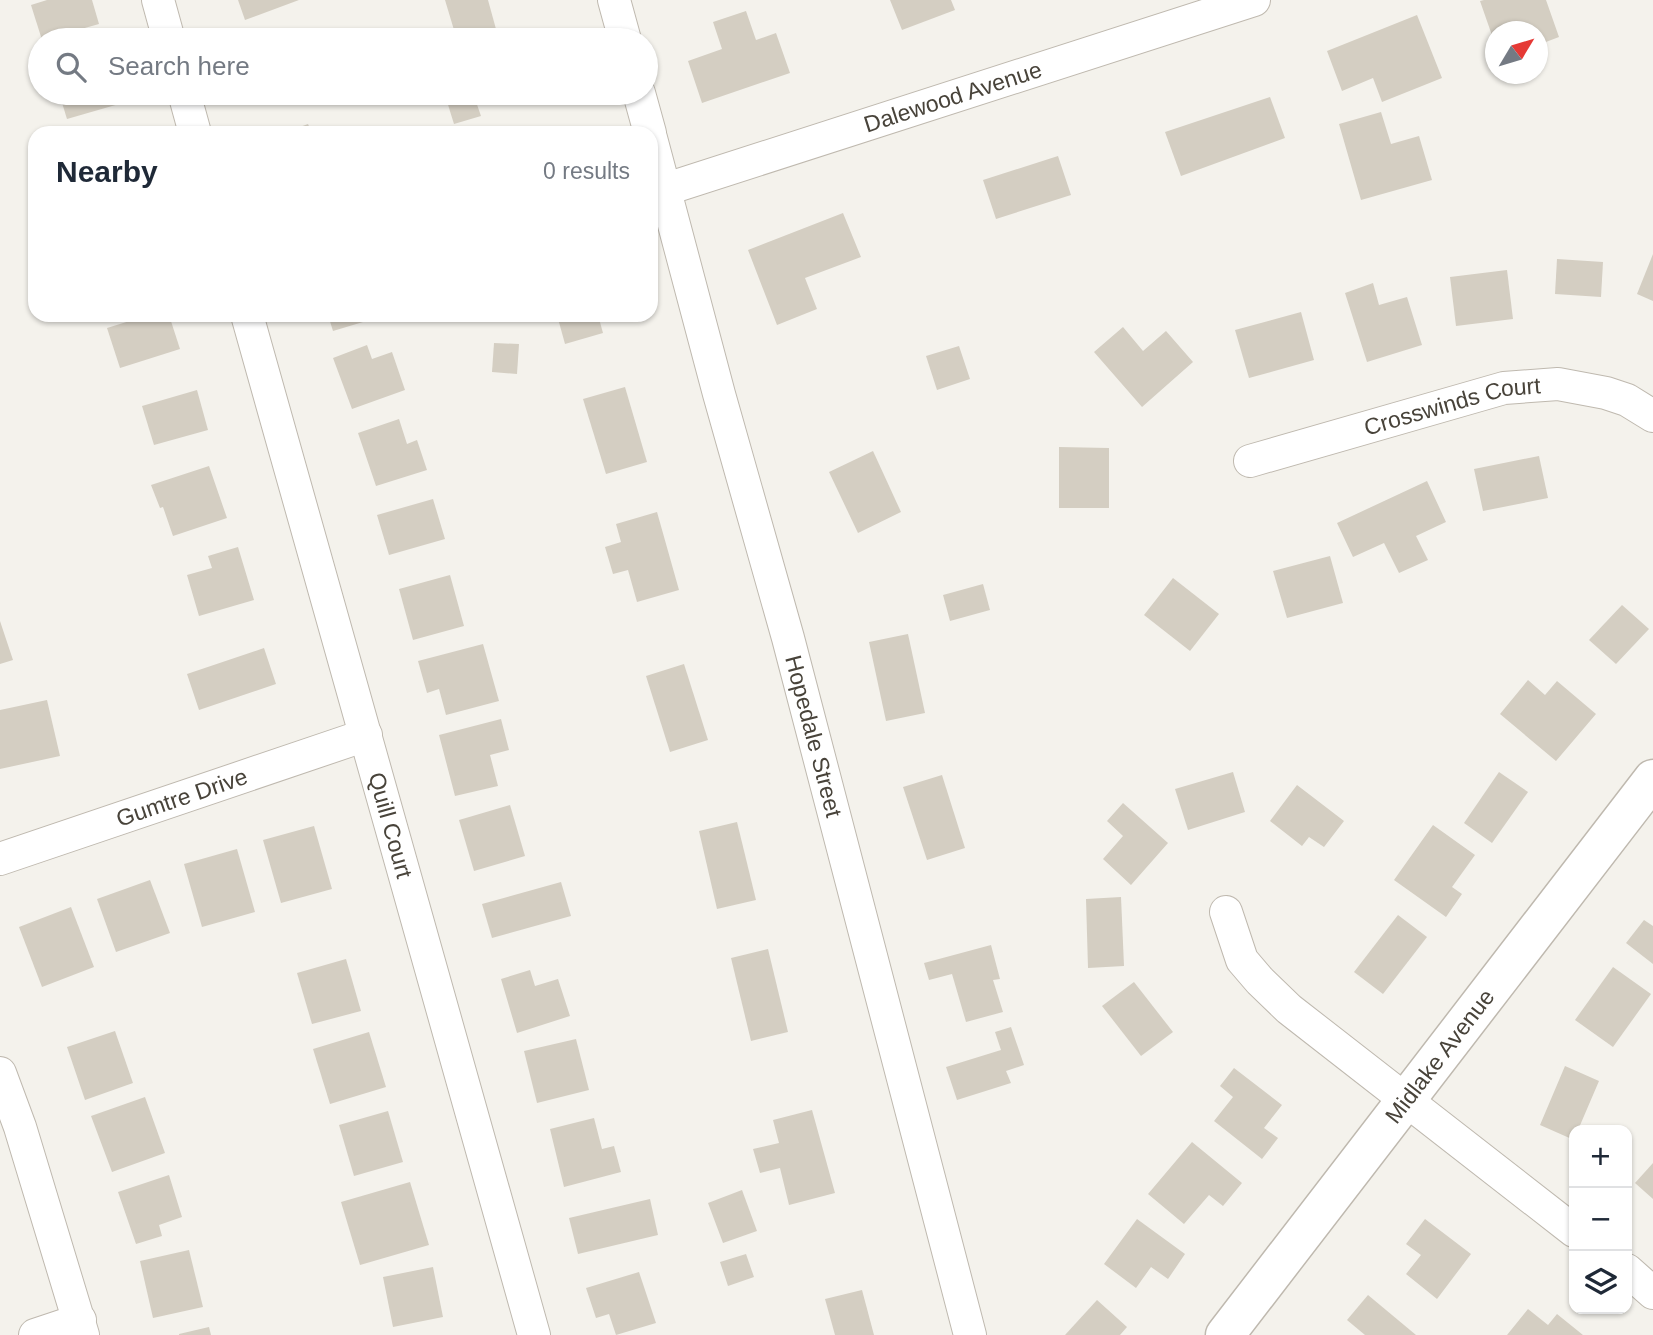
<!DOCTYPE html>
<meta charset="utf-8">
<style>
:root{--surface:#fff;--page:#f2f2f3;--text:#1f2937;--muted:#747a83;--line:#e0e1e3}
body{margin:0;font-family:Helvetica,sans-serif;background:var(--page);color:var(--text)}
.controls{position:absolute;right:21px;bottom:21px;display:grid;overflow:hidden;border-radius:14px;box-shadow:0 2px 5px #0004}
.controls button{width:63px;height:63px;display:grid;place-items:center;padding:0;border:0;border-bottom:2px solid var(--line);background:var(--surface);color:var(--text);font:35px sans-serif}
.compass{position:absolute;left:1485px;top:21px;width:63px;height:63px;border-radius:50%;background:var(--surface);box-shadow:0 2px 5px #0004;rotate:52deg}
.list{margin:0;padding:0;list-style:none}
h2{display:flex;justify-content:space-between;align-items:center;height:91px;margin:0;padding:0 28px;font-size:30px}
h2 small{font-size:23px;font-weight:400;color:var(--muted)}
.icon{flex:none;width:38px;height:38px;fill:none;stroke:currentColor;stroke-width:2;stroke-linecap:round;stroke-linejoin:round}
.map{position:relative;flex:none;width:1653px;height:1335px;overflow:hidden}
.search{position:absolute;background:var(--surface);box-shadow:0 2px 5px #0004;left:28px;top:28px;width:630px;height:77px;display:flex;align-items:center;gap:18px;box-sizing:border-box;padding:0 24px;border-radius:38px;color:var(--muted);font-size:26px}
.panel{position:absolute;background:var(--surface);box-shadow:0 2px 5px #0004;left:28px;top:126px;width:630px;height:196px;border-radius:21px}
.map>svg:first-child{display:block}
.building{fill:#d4cec2}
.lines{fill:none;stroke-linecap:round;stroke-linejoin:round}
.minor-casing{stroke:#bfb9af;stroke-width:34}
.tertiary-casing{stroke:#bfb9af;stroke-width:41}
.minor{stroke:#fff;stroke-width:32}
.tertiary{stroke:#fff;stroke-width:38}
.labels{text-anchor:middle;stroke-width:5;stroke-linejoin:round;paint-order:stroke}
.street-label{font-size:23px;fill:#48433a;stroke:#fff}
</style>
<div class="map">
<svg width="1653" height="1335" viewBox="0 0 1653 1335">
<rect width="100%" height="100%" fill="#f4f2ec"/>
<g class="building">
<polygon points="47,0 92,0 99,24 42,40 31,5"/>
<polygon points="238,0 299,0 245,20"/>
<polygon points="445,0 488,0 499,40 457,40"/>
<polygon points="890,0 951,0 955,10 902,30"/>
<polygon points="1484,0 1546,0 1559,37 1538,45 1538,32 1496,32 1495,44 1480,1"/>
<polygon points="746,11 756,40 776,33 790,73 702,103 688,61 722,49 713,22"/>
<polygon points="1417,15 1442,78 1382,102 1373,78 1342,91 1327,51"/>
<polygon points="59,93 116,93 119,104 67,119"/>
<polygon points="451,93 473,93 481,116 454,124 445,95"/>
<polygon points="1270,97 1285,138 1181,176 1165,132"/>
<polygon points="1381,112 1391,144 1419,136 1432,180 1361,200 1339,124"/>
<polygon points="308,124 312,133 283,133"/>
<polygon points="1058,156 1071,195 996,219 983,180"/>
<polygon points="843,213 861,257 805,278 817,309 777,325 748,250"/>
<polygon points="1653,254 1653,301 1637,294"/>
<polygon points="1557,259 1603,262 1601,297 1555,294"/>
<polygon points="1507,270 1513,319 1456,326 1450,277"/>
<polygon points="1373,283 1379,305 1407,297 1422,345 1367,362 1345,293"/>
<polygon points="1301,312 1314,360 1249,378 1235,330"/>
<polygon points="149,315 169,315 180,349 120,368 107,328"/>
<polygon points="328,315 383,315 383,316 333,331"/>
<polygon points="557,315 598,315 603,333 565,344"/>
<polygon points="1123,327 1143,351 1166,331 1193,362 1142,407 1094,352"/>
<polygon points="494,343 519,344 517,374 492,372"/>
<polygon points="367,345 372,359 392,352 405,390 352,409 333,358"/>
<polygon points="959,346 970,379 937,390 926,356"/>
<polygon points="625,387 647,462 606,474 583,399"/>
<polygon points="197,390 208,430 154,445 142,406"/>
<polygon points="399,419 407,444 417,440 427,470 376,486 358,433"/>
<polygon points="1059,447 1109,448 1109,508 1059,508"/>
<polygon points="873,451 901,512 858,533 829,472"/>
<polygon points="1539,456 1548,498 1483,511 1474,469"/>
<polygon points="209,466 227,518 173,536 163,507 160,508 151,485"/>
<polygon points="1427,481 1446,522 1416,536 1428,560 1399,573 1384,543 1353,557 1337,523"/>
<polygon points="433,499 445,539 389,555 377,515"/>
<polygon points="657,512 679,590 637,602 628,570 613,574 605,547 621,542 616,524"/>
<polygon points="238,547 254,600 199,616 187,575 212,568 208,556"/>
<polygon points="1330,556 1343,603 1287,618 1273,571"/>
<polygon points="450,575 464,626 413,640 399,589"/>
<polygon points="1173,578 1219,614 1190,651 1144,615"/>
<polygon points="983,584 990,610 950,621 943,595"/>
<polygon points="1622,605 1649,629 1616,664 1589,640"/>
<polygon points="0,621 13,660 0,664"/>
<polygon points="908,634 925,713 886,721 869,642"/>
<polygon points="483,644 499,701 446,715 439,689 427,693 418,661"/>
<polygon points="264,648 276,684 199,710 187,674"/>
<polygon points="684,664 708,740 670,752 646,676"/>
<polygon points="1528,680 1545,695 1557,681 1596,714 1556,761 1500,714"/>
<polygon points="47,700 60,756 0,769 0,710"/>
<polygon points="501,719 509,750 490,755 498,786 455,796 439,735"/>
<polygon points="1233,772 1245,812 1188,830 1175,789"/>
<polygon points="1499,772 1528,792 1492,843 1464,823"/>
<polygon points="942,775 965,848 927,860 903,787"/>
<polygon points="1297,785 1344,821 1324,847 1309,837 1302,846 1270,821"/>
<polygon points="1123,803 1168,843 1131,885 1103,859 1123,836 1107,821"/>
<polygon points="510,805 525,856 474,871 459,820"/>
<polygon points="737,822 756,900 717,909 699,831"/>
<polygon points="1433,825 1475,855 1452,887 1462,894 1446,917 1394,880"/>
<polygon points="314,826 332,889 281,903 263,840"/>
<polygon points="237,849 255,912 202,927 184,864"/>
<polygon points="150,880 170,933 116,952 97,899"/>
<polygon points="561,882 571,916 492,938 482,904"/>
<polygon points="1121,897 1124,966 1088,968 1086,899"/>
<polygon points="71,907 94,967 42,987 19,927"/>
<polygon points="1398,915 1427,937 1383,994 1354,972"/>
<polygon points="1644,920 1653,926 1653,964 1626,943"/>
<polygon points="991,945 1000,979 993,980 1003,1012 966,1022 952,974 929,980 924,963"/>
<polygon points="768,949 788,1032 751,1041 731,958"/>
<polygon points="346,959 361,1011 312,1024 297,973"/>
<polygon points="1613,967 1651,994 1613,1047 1575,1020"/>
<polygon points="530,970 535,986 558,979 570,1016 517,1033 501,979"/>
<polygon points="1134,982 1173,1032 1141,1056 1102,1006"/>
<polygon points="1011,1027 1024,1065 1006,1071 1011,1083 957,1100 946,1067 1001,1050 995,1032"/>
<polygon points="115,1031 133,1083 85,1100 67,1047"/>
<polygon points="369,1032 386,1087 330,1104 313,1049"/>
<polygon points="576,1039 589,1090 537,1103 524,1051"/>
<polygon points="1565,1066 1599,1081 1578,1130 1574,1130 1574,1140 1540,1125"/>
<polygon points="1234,1068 1282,1105 1264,1128 1278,1138 1262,1159 1214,1121 1233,1097 1220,1086"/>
<polygon points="145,1097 165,1153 112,1172 91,1116"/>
<polygon points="812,1110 835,1193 789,1205 780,1168 760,1173 753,1149 779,1143 773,1120"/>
<polygon points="388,1111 403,1162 354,1176 339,1125"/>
<polygon points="594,1118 602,1149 614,1146 621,1172 564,1187 550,1129"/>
<polygon points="1192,1142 1242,1183 1223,1206 1209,1195 1184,1224 1148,1194"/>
<polygon points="1653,1163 1653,1199 1635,1183"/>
<polygon points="169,1175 182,1217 159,1225 162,1236 136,1244 118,1192"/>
<polygon points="410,1182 429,1245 360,1265 341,1202"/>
<polygon points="742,1190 757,1231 723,1243 708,1203"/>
<polygon points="650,1199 658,1235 578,1254 569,1218"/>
<polygon points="1137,1219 1185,1254 1168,1279 1151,1267 1136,1288 1104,1264"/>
<polygon points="1425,1219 1471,1254 1437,1299 1406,1274 1421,1255 1406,1244"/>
<polygon points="189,1250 203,1307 153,1318 140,1261"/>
<polygon points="746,1254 754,1277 728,1286 720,1262"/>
<polygon points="433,1267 443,1317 393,1327 383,1277"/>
<polygon points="639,1272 656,1323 616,1335 609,1314 596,1318 586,1288"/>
<polygon points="862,1290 874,1335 835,1335 825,1299"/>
<polygon points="1368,1295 1416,1335 1365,1335 1347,1320"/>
<polygon points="1097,1300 1127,1327 1120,1335 1065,1335"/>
<polygon points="1528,1309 1548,1325 1557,1314 1583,1335 1507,1335"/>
<polygon points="209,1327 211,1335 179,1335 179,1334"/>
</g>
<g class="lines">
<g class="minor-casing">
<g id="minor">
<polyline points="158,0 169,40"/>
<polyline points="614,0 625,40"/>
<polyline points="184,93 195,133"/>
<polyline points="639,93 650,133"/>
<path id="s1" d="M651 138 719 394 788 638 970 1335"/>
<path id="s2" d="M651 194 1254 0"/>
<path id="s3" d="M247 315 534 1335"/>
<path id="s4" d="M1250 461 1504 388 1558 384 1606 393 1627 400 1653 416"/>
<path id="s5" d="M0 859 366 735"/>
<polyline points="1226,912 1242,960 1260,981 1289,1009 1574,1231"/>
<polyline points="0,1073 20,1127 83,1335"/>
<polyline points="1627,1270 1653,1293"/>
<polyline points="35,1335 80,1320"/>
</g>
</g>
<g class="tertiary-casing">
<g id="tertiary">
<path id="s6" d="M1225 1335 1653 779"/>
</g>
</g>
<use href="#minor" class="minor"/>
<use href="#tertiary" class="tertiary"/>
</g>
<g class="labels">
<g class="street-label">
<text dy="8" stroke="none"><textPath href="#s2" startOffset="317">Dalewood Avenue</textPath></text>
<text dy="8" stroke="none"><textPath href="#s4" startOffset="210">Crosswinds Court</textPath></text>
<text dy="8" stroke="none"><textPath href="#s1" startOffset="620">Hopedale Street</textPath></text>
<text dy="8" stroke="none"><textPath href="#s5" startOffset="192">Gumtre Drive</textPath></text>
<text dy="8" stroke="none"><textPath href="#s3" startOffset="530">Quill Court</textPath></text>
<text dy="8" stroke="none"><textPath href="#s6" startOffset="352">Midlake Avenue</textPath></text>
</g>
</g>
</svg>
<div class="controls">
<button>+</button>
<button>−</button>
<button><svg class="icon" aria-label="layers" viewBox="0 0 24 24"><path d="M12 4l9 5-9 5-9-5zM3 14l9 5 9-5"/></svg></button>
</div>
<svg class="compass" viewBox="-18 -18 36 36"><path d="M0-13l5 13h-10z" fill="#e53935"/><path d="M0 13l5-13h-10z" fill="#747a83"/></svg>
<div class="search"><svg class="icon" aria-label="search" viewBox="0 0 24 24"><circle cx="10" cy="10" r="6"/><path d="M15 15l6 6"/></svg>Search here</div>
<section class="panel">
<h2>Nearby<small>0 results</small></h2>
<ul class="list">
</ul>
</section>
</div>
